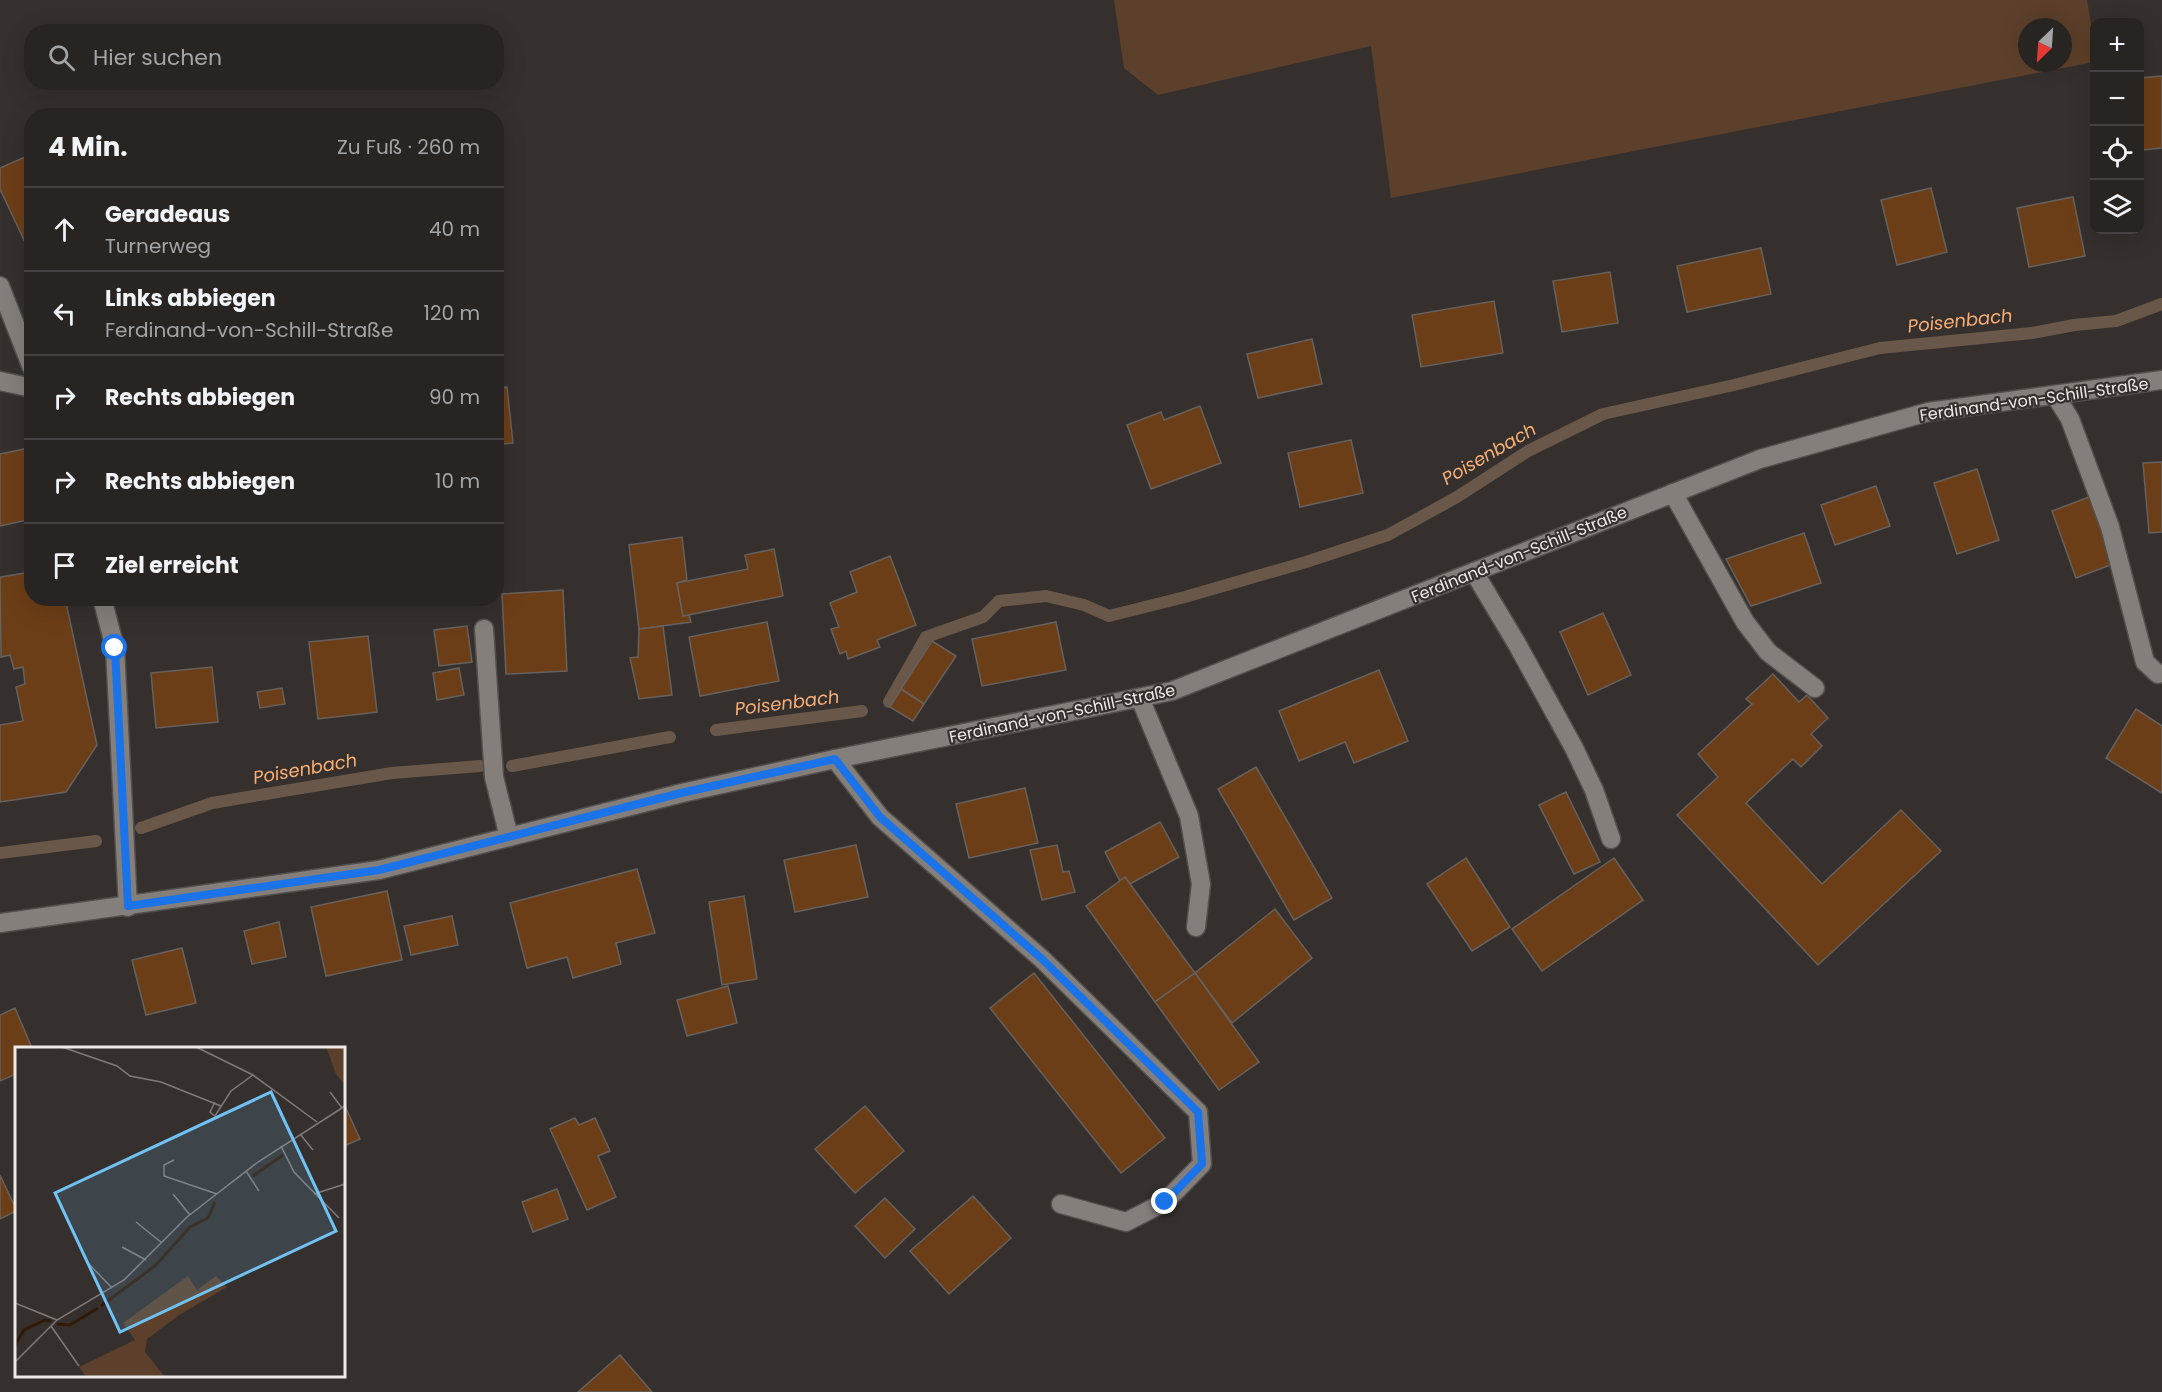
<!DOCTYPE html>
<html lang="de">
<meta charset="utf-8">
<style>
:root{--surface:#282422;--page:#302c2a;--text:#f1f3f6;--muted:#a5a4a5;--line:#444140}
body{margin:0;font-family:Poppins,sans-serif;background:var(--page);color:var(--text)}
.controls{position:absolute;right:18px;top:18px;display:grid;overflow:hidden;border-radius:12px;box-shadow:0 6px 24px #0002}
.controls button{width:54px;height:54px;display:grid;place-items:center;padding:0;border:0;border-bottom:2px solid var(--line);background:var(--surface);color:var(--text);font:30px sans-serif}
.compass{position:absolute;left:2018px;top:18px;width:54px;height:54px;border-radius:50%;background:var(--surface);box-shadow:0 6px 24px #0002;rotate:205deg}
.stop{position:absolute;width:18px;height:18px;margin:-14px;border:4px solid #1a73e8;border-radius:50%;background:#fff}
.stop.end{background:#1a73e8;border-color:#fff;box-shadow:0 2px 6px #0008}
.list{margin:0;padding:0;list-style:none}
h2{display:flex;justify-content:space-between;align-items:center;height:78px;margin:0;padding:0 24px;font-size:26px}
h2 small{font-size:20px;font-weight:400;color:var(--muted)}
.list li{display:grid;grid-template-columns:39px 1fr auto;gap:18px;align-items:center;box-sizing:border-box;height:84px;padding:0 24px;border-top:2px solid var(--line)}
.list b{display:block;font-size:22px;white-space:nowrap}
.list p{margin:0;font-size:20px;white-space:nowrap;color:var(--muted)}
.list em{font-size:20px;font-style:normal;color:var(--muted)}
.icon{flex:none;width:33px;height:33px;fill:none;stroke:currentColor;stroke-width:2;stroke-linecap:round;stroke-linejoin:round}
.map{position:relative;flex:none;width:2162px;height:1392px;overflow:hidden}
.search{position:absolute;background:var(--surface);box-shadow:0 6px 24px #0002;left:24px;top:24px;width:480px;height:66px;display:flex;align-items:center;gap:15px;box-sizing:border-box;padding:0 21px;border-radius:24px;color:var(--muted);font-size:22px}
.panel{position:absolute;background:var(--surface);box-shadow:0 6px 24px #0002;left:24px;top:108px;width:480px;height:498px;border-radius:24px}
.map>svg:first-child{display:block}
.green{fill:#5d402b;fill-rule:evenodd}
.lines{fill:none;stroke-linecap:round;stroke-linejoin:round}
.stream{stroke:#695849;stroke-width:12}
.building{fill:#6c3e17;stroke:#66615e;stroke-width:1.5}
.lane-casing{stroke:#524f4c;stroke-width:21}
.street-casing{stroke:#524f4c;stroke-width:21}
.lane{stroke:#847f7b;stroke-width:18}
.street{stroke:#847f7b;stroke-width:18}
.route{stroke:#1a73e8;stroke-width:8}
.labels{text-anchor:middle;stroke-width:4.5;stroke-linejoin:round;paint-order:stroke}
.street-label{font-size:16px;fill:#edeae8;stroke:#35302d}
.water-label{font-size:18px;font-style:italic;fill:#f8ae76;stroke:#35302d}
.inset-river{fill:none;stroke:#311905;stroke-width:3}
.inset-road{fill:none;stroke:#7f7a78;stroke-width:1.5}
.view{fill:#70c2f4;fill-opacity:0.15;stroke:#70c2f4;stroke-width:3}
.inset-edge{fill:none;stroke:#edeae8;stroke-width:3}
</style>
<div class="map">
<svg width="2162" height="1392" viewBox="0 0 2162 1392">
<rect width="100%" height="100%" fill="#35302d"/>
<path class="green" d="M1114 0H2087L2094 41V62L1391 198 1371 46 1158 95 1124 68ZM2027 27H2063V63H2027Z"/>
<g class="lines">
<g class="stream">
<polyline points="889,702 926,637 983,617 999,601 1046,596 1084,605 1109,616 1185,597 1306,562 1388,535 1457,497 1528,451 1603,414 1734,385 1880,348 2032,333 2074,325 2116,321 2162,304"/>
<polyline points="716,730 862,711"/>
<polyline points="512,766 670,737"/>
<polyline points="141,828 212,803 392,773 480,766"/>
<polyline points="0,853 96,841"/>
</g>
</g>
<g class="building">
<polygon points="2162,76 2162,148 2143,150 2140,111 2140,78"/>
<polygon points="32,154 32,257 0,189 0,168"/>
<polygon points="1931,188 1947,252 1897,265 1881,200"/>
<polygon points="2073,197 2085,256 2029,267 2017,208"/>
<polygon points="1761,248 1771,294 1687,312 1677,266"/>
<polygon points="1610,272 1618,323 1562,332 1553,281"/>
<polygon points="1494,301 1503,353 1421,367 1412,315"/>
<polygon points="1312,339 1322,384 1258,398 1247,354"/>
<polygon points="507,387 513,443 496,445 496,388"/>
<polygon points="1200,406 1221,463 1151,489 1127,425 1161,412 1164,420"/>
<polygon points="1351,440 1363,493 1300,507 1288,453"/>
<polygon points="29,448 32,460 32,519 0,526 0,454"/>
<polygon points="2162,462 2162,532 2149,533 2143,463"/>
<polygon points="1977,469 1999,540 1957,554 1934,483"/>
<polygon points="1876,486 1890,526 1835,545 1821,505"/>
<polygon points="2089,497 2113,564 2076,578 2052,511"/>
<polygon points="1804,533 1821,583 1751,606 1726,559"/>
<polygon points="682,537 687,580 677,583 683,616 689,614 691,622 639,629 629,545"/>
<polygon points="774,549 783,596 683,616 677,583 748,569 745,555"/>
<polygon points="890,556 916,625 877,640 880,647 848,659 846,651 840,654 831,629 839,627 830,603 857,592 850,572"/>
<polygon points="32,572 32,598 65,598 97,745 66,792 0,802 0,725 23,721 16,687 25,684 23,667 14,669 10,655 1,657 0,577"/>
<polygon points="563,590 567,671 506,674 502,594"/>
<polygon points="1603,613 1631,675 1588,695 1560,632"/>
<polygon points="767,622 779,681 700,696 689,637"/>
<polygon points="1056,622 1066,670 982,686 972,639"/>
<polygon points="467,626 472,662 439,666 434,630"/>
<polygon points="663,626 672,695 639,699 630,658 638,657 639,629"/>
<polygon points="368,636 377,712 318,719 309,642"/>
<polygon points="932,641 956,656 924,704 901,689"/>
<polygon points="212,667 218,722 156,728 151,673"/>
<polygon points="459,668 464,695 437,700 433,673"/>
<polygon points="1379,670 1408,741 1354,763 1345,742 1299,761 1279,711"/>
<polygon points="1773,674 1799,702 1807,695 1828,718 1811,734 1822,746 1801,767 1793,759 1746,803 1822,884 1901,810 1941,851 1818,965 1677,815 1718,777 1698,754 1752,704 1746,699"/>
<polygon points="282,688 285,704 260,708 257,692"/>
<polygon points="901,689 924,704 913,721 890,707"/>
<polygon points="2136,709 2162,726 2162,793 2106,758"/>
<polygon points="1256,767 1332,898 1294,920 1218,789"/>
<polygon points="1025,788 1038,843 969,858 956,804"/>
<polygon points="1566,792 1600,862 1574,874 1539,805"/>
<polygon points="1160,822 1179,857 1130,884 1125,877 1120,881 1105,852"/>
<polygon points="856,845 868,897 795,912 784,860"/>
<polygon points="1057,845 1063,872 1069,871 1075,892 1042,900 1030,850"/>
<polygon points="1466,858 1510,927 1472,951 1427,884"/>
<polygon points="1614,858 1643,900 1542,971 1512,929"/>
<polygon points="637,869 655,933 616,943 621,964 573,978 567,957 527,968 510,903"/>
<polygon points="1125,877 1195,973 1155,1002 1086,906"/>
<polygon points="387,891 402,960 326,976 311,907"/>
<polygon points="744,896 757,979 722,985 709,902"/>
<polygon points="1275,909 1312,958 1232,1023 1195,973"/>
<polygon points="452,916 458,945 411,955 404,926"/>
<polygon points="279,922 286,957 252,964 244,931"/>
<polygon points="182,948 196,1003 146,1015 132,960"/>
<polygon points="1034,973 1165,1138 1121,1173 990,1008"/>
<polygon points="1195,973 1259,1062 1219,1090 1155,1002"/>
<polygon points="728,986 737,1023 687,1036 677,1000"/>
<polygon points="15,1008 32,1048 16,1048 16,1074 0,1081 0,1015"/>
<polygon points="344,1104 360,1139 344,1146"/>
<polygon points="865,1106 904,1151 855,1193 815,1149"/>
<polygon points="575,1118 579,1125 595,1118 610,1151 598,1156 616,1197 587,1210 550,1129"/>
<polygon points="0,1175 16,1209 16,1211 0,1219"/>
<polygon points="557,1189 568,1219 533,1232 522,1202"/>
<polygon points="973,1196 1011,1238 949,1294 910,1251"/>
<polygon points="885,1198 915,1229 885,1258 855,1226"/>
<polygon points="620,1355 652,1392 578,1392"/>
</g>
<g class="lines">
<g class="lane-casing">
<g id="lane">
<polyline points="0,381 32,388"/>
<polyline points="2055,395 2070,419 2110,527 2145,662 2158,674"/>
<polyline points="1673,493 1745,622 1768,652 1815,688"/>
<polyline points="1474,572 1517,644 1574,748 1594,790 1611,839"/>
<polyline points="484,629 494,777 509,837"/>
<polyline points="1140,698 1189,816 1201,884 1196,927"/>
<polyline points="835,759 880,817 1042,959 1198,1112 1202,1164 1165,1202 1126,1222 1061,1204"/>
</g>
</g>
<g class="street-casing">
<g id="street">
<polyline points="0,286 32,368"/>
<polyline points="102,598 115,648 128,907"/>
<polyline points="0,923 379,870 682,793 835,759 1172,691 1760,459 1928,412 2162,380"/>
</g>
</g>
<use href="#lane" class="lane"/>
<use href="#street" class="street"/>
</g>
<g class="lines">
<polyline class="route" points="115,648 128,906 379,870 681,793 835,759 880,817 1042,959 1198,1112 1202,1164 1165,1202"/>
</g>
<g class="labels">
<g class="street-label">
<text transform="translate(2034 399) rotate(-8)" y="6">Ferdinand-von-Schill-Straße</text>
<text transform="translate(1519 554) rotate(-22)" y="6">Ferdinand-von-Schill-Straße</text>
<text transform="translate(1062 713) rotate(-12)" y="6">Ferdinand-von-Schill-Straße</text>
</g>
<g class="water-label">
<text transform="translate(1960 321) rotate(-6)" y="6">Poisenbach</text>
<text transform="translate(1489 454) rotate(-30)" y="6">Poisenbach</text>
<text transform="translate(787 703) rotate(-7)" y="6">Poisenbach</text>
<text transform="translate(305 769) rotate(-10)" y="6">Poisenbach</text>
</g>
</g>
<g transform="translate(15 1047)">
<rect width="330" height="330" fill="#35302d"/>
<path d="M311 0H330V38L321 27ZM173 229 182 243 201 229 212 240 164 268 132 292 130 305 150 330H71L64 320 120 293 108 276Z" fill="#5d402b"/>
<path class="inset-river" d="M238 129 268 108M86 259 141 218 175 180 193 171 200 155M42 277 55 278 83 261M0 298 9 283 30 273 36 274"/>
<path class="inset-road" d="M47 0 102 19 115 29 146 35 206 59M181 0 238 28 302 75M315 45 327 61M200 55 195 65 200 69 216 44 238 28M285 87 298 103M266 99 279 125 324 171M159 113 149 118V129L202 147M231 124 244 144M158 147 175 168M299 147 330 137M121 175 147 196M107 200 131 213M74 217 97 241M0 256 42 273M36 279 64 319M0 315 42 273 109 233 172 170 243 115 330 59"/>
<path class="view" d="M256 45 321 184 105 285 40 146Z"/>
<rect width="330" height="330" class="inset-edge"/>
</g>
</svg>
<div class="controls">
<button>+</button>
<button>−</button>
<button><svg class="icon" aria-label="locate" viewBox="0 0 24 24"><circle cx="12" cy="12" r="6"/><path d="M12 2v4M12 18v4M2 12h4M18 12h4"/></svg></button>
<button><svg class="icon" aria-label="layers" viewBox="0 0 24 24"><path d="M12 4l9 5-9 5-9-5zM3 14l9 5 9-5"/></svg></button>
</div>
<svg class="compass" viewBox="-18 -18 36 36"><path d="M0-13l5 13h-10z" fill="#e53935"/><path d="M0 13l5-13h-10z" fill="#a5a4a5"/></svg>
<div class="stop" style="left:115px;top:648px"></div>
<div class="stop end" style="left:1165px;top:1202px"></div>
<div class="search"><svg class="icon" aria-label="search" viewBox="0 0 24 24"><circle cx="10" cy="10" r="6"/><path d="M15 15l6 6"/></svg>Hier suchen</div>
<section class="panel">
<h2>4 Min.<small>Zu Fuß · 260 m</small></h2>
<ul class="list">
<li><svg class="icon" aria-label="ahead" viewBox="0 0 24 24"><path d="M12 20V5M6 11l6-6 6 6"/></svg><div><b>Geradeaus</b><p>Turnerweg</p></div><em>40 m</em></li>
<li><svg class="icon" aria-label="left" viewBox="0 0 24 24"><path d="M17 20v-9H6M10 6l-5 5 5 5"/></svg><div><b>Links abbiegen</b><p>Ferdinand-von-Schill-Straße</p></div><em>120 m</em></li>
<li><svg class="icon" aria-label="right" viewBox="0 0 24 24"><path d="M7 20v-9h11M14 6l5 5-5 5"/></svg><div><b>Rechts abbiegen</b></div><em>90 m</em></li>
<li><svg class="icon" aria-label="right" viewBox="0 0 24 24"><path d="M7 20v-9h11M14 6l5 5-5 5"/></svg><div><b>Rechts abbiegen</b></div><em>10 m</em></li>
<li><svg class="icon" aria-label="arrive" viewBox="0 0 24 24"><path d="M6 21V4h12l-3 4 3 4H6"/></svg><div><b>Ziel erreicht</b></div></li>
</ul>
</section>
</div>
